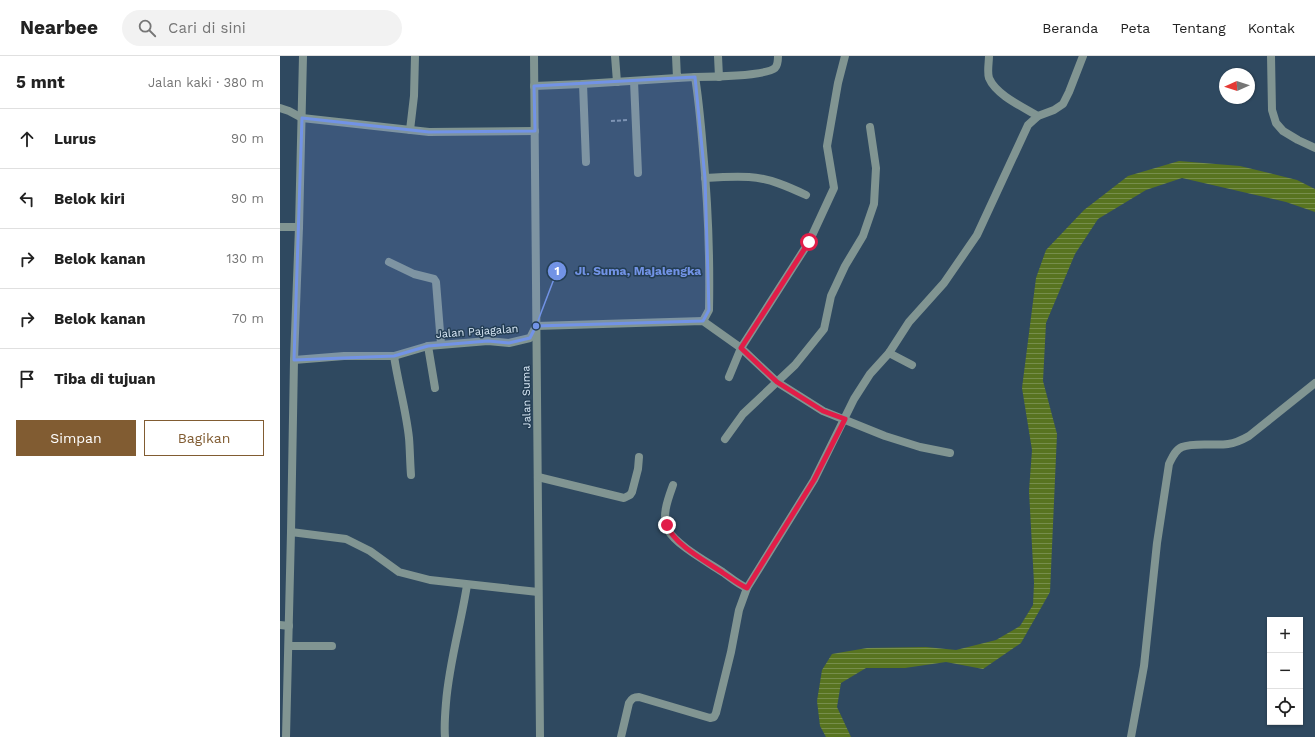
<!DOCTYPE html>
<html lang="id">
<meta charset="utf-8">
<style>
:root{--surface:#fff;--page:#f2f2f2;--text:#222;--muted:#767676;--line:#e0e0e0;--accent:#815c32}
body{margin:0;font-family:"Work Sans",sans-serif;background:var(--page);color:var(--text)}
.controls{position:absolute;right:12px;bottom:12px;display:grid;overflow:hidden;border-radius:0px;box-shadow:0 1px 3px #0004}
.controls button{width:36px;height:36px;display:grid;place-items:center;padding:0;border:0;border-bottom:1px solid var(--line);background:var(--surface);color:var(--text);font:20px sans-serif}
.compass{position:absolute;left:939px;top:12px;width:36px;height:36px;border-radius:50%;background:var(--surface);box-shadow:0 1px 3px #0004;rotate:267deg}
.stop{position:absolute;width:12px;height:12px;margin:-9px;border:3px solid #e11d48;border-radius:50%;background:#fff}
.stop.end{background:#e11d48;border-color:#fff;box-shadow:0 1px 4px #0008}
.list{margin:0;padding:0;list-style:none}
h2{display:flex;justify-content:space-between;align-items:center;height:52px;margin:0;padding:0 16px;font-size:17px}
h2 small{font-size:13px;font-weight:400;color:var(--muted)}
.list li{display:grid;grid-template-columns:26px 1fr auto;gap:12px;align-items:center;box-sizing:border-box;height:60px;padding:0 16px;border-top:1px solid var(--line)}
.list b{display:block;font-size:15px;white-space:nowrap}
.list em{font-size:13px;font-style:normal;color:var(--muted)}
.actions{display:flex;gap:8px;padding:12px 16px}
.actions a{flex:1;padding:9px 0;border:1px solid var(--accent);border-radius:0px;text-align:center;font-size:14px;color:var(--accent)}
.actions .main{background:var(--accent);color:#fff}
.icon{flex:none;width:22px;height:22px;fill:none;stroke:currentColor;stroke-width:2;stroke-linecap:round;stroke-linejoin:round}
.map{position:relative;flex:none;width:1035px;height:681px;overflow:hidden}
header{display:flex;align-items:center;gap:24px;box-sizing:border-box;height:56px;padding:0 20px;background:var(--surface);border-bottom:1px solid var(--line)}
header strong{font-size:19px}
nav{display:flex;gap:22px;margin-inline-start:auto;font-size:14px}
.search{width:280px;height:36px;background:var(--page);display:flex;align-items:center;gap:10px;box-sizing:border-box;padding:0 14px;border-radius:22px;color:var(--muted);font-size:15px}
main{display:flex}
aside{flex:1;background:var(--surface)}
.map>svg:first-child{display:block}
.water{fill:url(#water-rules)}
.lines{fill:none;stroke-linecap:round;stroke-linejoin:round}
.path{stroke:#8095a8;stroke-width:2;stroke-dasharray:4 2;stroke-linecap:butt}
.minor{stroke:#819592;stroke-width:8}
.route{stroke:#e11d48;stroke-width:5}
.marked{fill:#7293e6;fill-opacity:0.2;stroke:#7293e6;stroke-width:3;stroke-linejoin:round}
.labels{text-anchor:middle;stroke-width:3;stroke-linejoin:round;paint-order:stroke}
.street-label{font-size:11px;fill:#d9e8f6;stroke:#243e54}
.leader{fill:none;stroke:#7293e6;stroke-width:1.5}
.callout-dot{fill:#7293e6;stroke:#243e54;stroke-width:1.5}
.mark-label{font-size:12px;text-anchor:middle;font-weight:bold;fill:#fff}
.callout-label{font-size:12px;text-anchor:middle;font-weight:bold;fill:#7293e6;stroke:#243e54;stroke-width:3;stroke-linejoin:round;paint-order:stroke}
</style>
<header>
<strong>Nearbee</strong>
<div class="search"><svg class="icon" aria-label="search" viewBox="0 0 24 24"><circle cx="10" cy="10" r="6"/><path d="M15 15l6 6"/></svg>Cari di sini</div>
<nav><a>Beranda</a><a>Peta</a><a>Tentang</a><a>Kontak</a></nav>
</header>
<main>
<aside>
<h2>5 mnt<small>Jalan kaki · 380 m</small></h2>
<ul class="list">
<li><svg class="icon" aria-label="ahead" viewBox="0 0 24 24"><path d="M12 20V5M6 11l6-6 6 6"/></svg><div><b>Lurus</b></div><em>90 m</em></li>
<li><svg class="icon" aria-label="left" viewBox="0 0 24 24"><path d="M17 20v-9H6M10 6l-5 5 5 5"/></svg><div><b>Belok kiri</b></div><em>90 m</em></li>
<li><svg class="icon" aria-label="right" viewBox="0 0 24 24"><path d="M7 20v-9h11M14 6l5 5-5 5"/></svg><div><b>Belok kanan</b></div><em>130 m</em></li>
<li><svg class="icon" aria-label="right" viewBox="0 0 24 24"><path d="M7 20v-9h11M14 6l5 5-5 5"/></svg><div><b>Belok kanan</b></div><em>70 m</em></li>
<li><svg class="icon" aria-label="arrive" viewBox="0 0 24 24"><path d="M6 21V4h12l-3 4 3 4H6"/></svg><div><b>Tiba di tujuan</b></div></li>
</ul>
<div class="actions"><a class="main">Simpan</a><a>Bagikan</a></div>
</aside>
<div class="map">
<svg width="1035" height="681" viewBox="0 0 1035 681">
<defs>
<pattern id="water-rules" width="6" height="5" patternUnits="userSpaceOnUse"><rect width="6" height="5" fill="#587420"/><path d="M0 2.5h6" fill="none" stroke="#778e4c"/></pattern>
</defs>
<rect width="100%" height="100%" fill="#2f4960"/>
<polygon class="water" points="899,105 960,110 1017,124 1035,133 1035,156 1006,146 902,122 866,134 818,163 795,198 766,267 763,325 777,378 770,536 741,587 703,613 666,606 625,612 586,612 561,627 557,651 571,681 546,681 540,670 537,645 542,614 552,598 587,592 646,591 676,594 716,584 740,570 753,549 754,527 749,435 752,394 742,332 756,222 766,194 804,154 848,120"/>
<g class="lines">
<polyline class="path" points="331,65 348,64"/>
<g class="minor">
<polyline points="254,0 260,681"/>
<polyline points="335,0 337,26"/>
<path d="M396 0 397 22 415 21C419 45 421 70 423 94 428 148 430 201 429 254L423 265"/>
<polyline points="438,0 439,21"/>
<path d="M709 0C709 6 707 16 709 22 716 39 743 51 758 60"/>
<polyline points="991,0 992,54 996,67 1003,75 1018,84 1035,92"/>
<path d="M415 21C428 21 486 20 495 12 498 9 498 4 498 0"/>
<polyline points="354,25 358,117"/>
<polyline points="303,28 306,106"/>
<polyline points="254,30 303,28 397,22"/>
<polyline points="0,52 9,55 22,62 149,76 255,75"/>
<polyline points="130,74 134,40 135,0"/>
<path d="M425 122C440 121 455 120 469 121 489 122 509 131 526 139"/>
<polyline points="0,171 19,171"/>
<polyline points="109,206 134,218 154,223 156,226 161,288"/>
<polyline points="148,290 155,332"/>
<polyline points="609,297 632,309"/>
<path d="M114 300C118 327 126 354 129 382 130 394 130 406 131 419"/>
<polyline points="14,304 64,300 114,300 148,290 208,285 229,287 250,282 256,270 423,265 461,292 529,186 554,132 547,90 558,27 565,0"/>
<polyline points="449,321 461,292 497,326 543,355 605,380 640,391 670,397"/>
<polyline points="445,383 463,358 515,309 544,273 551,240 565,210 583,180 594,148 596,112 590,71"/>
<polyline points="258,421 344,442 350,439 352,436 358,413 359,401"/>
<path d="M393 429C388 443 381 460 388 474 396 489 429 507 444 517 451 522 458 528 467 532L534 424 574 343 590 318 609 297 629 266 664 227 697 179 748 69 758 60 774 54 783 48 789 36 803 0"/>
<polyline points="11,476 66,483 90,495 119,516 150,524 258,536"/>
<polyline points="0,569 9,570"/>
<polyline points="9,590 52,590"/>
<polyline points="6,681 11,476 14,304 19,171 23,0"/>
<path d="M165 681C164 670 165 659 166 647 169 607 181 568 187 529"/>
<path d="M341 681 349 647C352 642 354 641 359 641L430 662 434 661 436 657 451 596 459 554 467 532"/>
<path d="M851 681 864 610 877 487 889 408C892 402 895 394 902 391 914 386 935 390 948 388 956 387 962 384 969 380L1035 327"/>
</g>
</g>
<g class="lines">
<path class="route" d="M387 469C393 488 427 506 443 517 451 522 458 528 467 532L534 424 565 363 543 355 497 326 461 292 529 186"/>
</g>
<path class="marked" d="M415 21 425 122 429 254 423 265 256 270 250 282 229 287 208 285 148 290 114 300 14 304 22 62 149 76 255 75 254 30Z"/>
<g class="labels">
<g class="street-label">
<text transform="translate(197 275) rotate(-4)" y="4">Jalan Pajagalan</text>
<text transform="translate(246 341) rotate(-91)" y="4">Jalan Suma</text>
</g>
</g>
<path class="leader" d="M256 270L277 215"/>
<g class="callout-dot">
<circle cx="256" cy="270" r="4"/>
<circle cx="277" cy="215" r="10"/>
</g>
<g class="mark-label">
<text x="277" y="219">1</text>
</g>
<g class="callout-label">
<text x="358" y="219">Jl. Suma, Majalengka</text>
</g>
</svg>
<div class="controls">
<button>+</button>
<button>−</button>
<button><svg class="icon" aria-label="locate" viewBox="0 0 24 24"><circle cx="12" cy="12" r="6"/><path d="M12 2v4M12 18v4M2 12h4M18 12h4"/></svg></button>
</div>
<svg class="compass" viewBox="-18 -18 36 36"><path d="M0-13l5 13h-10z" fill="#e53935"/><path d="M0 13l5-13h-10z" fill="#767676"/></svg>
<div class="stop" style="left:529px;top:186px"></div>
<div class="stop end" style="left:387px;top:469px"></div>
</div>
</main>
